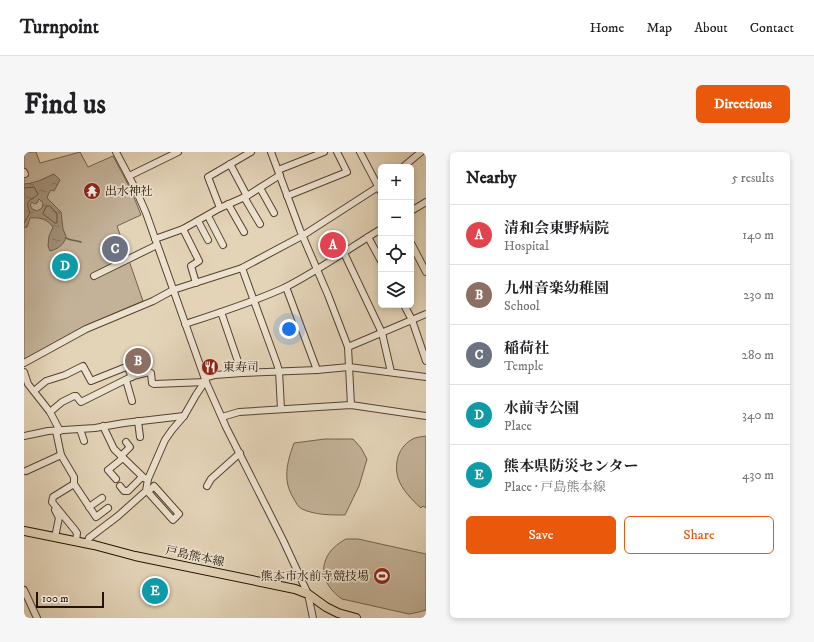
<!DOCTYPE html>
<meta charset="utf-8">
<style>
:root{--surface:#fff;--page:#f6f6f6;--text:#202124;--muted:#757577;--line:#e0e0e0;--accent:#ea580c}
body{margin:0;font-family:"IM FELL DW Pica","Noto Serif JP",serif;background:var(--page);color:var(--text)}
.controls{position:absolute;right:12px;top:12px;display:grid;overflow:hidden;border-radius:6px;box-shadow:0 2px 6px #0003}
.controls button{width:36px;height:36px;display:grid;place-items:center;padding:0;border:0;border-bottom:1px solid var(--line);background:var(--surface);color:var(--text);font:20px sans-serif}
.scale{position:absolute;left:12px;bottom:10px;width:68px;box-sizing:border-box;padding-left:4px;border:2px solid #241200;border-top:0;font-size:11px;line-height:14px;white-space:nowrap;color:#241200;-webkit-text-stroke:3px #ede2d0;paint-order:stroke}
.you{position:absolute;left:265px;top:177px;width:14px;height:14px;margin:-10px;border:3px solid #fff;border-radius:50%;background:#1a73e8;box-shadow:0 0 0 6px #1a73e833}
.badge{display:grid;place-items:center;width:26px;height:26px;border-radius:50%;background:var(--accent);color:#fff;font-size:13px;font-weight:700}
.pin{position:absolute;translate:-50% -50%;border:2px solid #fff;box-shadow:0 1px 4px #0006}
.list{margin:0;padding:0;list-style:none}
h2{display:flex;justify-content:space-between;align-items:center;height:52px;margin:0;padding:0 16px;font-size:17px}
h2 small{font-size:13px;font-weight:400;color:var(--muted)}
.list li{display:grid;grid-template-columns:26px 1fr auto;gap:12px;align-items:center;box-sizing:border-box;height:60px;padding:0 16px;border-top:1px solid var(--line)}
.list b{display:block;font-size:15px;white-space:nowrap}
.list p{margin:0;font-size:13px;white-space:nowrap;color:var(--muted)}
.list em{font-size:13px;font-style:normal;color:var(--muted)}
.actions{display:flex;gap:8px;padding:12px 16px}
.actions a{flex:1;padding:9px 0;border:1px solid var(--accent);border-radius:6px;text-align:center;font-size:14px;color:var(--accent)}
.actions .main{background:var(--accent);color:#fff}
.icon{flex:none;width:22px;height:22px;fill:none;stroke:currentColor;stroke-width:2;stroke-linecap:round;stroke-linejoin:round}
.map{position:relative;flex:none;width:402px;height:466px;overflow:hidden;border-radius:6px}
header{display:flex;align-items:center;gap:24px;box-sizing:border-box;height:56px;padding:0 20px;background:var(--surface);border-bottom:1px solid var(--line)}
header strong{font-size:19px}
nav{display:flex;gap:22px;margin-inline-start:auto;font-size:14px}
.intro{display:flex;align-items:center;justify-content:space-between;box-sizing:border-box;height:96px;padding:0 24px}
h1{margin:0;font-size:28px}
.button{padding:10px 18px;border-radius:6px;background:var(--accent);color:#fff;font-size:14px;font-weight:700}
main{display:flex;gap:24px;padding:0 24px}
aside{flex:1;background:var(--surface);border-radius:6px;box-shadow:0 2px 6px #0003}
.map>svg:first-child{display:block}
.green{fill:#c3b298;stroke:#74624c}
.water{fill:url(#water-ripples);stroke:#705e49;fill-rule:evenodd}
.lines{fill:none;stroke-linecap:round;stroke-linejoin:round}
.shore{stroke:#63523c;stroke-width:1}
.stream{stroke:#705e49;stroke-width:1.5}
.minor-casing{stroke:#54422e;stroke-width:8}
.major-casing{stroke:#241200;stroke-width:10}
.minor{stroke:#ede2d0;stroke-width:6}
.major{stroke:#e3d3b7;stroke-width:8}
.labels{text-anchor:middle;stroke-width:3.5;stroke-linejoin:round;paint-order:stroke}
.poi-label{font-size:12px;fill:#241200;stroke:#ede2d0;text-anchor:start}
.street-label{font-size:12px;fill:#241200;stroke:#ede2d0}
</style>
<header>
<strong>Turnpoint</strong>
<nav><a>Home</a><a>Map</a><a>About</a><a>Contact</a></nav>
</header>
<div class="intro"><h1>Find us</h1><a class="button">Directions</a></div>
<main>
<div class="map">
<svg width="402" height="466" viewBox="0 0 402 466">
<defs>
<pattern id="water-ripples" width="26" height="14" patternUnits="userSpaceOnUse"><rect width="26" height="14" fill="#a29179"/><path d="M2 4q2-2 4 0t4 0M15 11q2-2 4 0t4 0" fill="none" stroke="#847561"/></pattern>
</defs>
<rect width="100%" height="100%" fill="#e3d3b7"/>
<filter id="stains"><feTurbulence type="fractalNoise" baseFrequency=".005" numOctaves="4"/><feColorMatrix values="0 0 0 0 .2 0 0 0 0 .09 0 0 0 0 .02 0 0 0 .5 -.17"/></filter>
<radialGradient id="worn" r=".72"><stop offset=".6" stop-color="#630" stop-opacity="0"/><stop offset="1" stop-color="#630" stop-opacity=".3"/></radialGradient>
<g class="green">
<polygon points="0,0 12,0 16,11 56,0 64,15 89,4 107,38 117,63 93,74 119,149 61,174 0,208"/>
<path d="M402 284V356L399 354 397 356C388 348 378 338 374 326 370 312 374 296 387 288 391 285 397 285 402 284Z"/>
<path d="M301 287H329L337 296 343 307 335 334 321 363C306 363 291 363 278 357 274 355 272 351 270 347 258 329 263 310 270 291Z"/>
<path d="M322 387H334L402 402V458L395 460 385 462 318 447C292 429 294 402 322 387Z"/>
</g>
<path class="water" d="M30 22 36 28 30 39 27 38 25 41 23 46 37 60 39 77 42 84C41 92 34 97 26 99L24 94 25 84 29 75C23 67 16 65 6 66L3 75 0 76V32C13 31 18 27 30 22ZM15 47 19 51 18 56 13 59 8 57 6 53 8 50 10 52 13 51Z"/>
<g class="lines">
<g class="shore">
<path d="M0 36 10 35 14 42C7 50 0 46 6 61L0 71"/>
<polygon points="23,54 26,54 33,62 33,71 31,71 19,62"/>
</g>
<path class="stream" d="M42 86C47 89 51 88 57 90"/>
<g class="minor-casing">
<g id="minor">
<polyline points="92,0 112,38 122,61 182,230 202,275 259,388 284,442 289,466"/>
<polyline points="247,0 276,78 304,143 324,195 327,253"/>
<polyline points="336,0 357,40"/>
<polyline points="206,12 223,44"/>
<polyline points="379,15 397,0"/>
<polyline points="254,18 300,0"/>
<polyline points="0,20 1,22"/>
<polyline points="105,24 154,0"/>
<polyline points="236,36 250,61"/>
<polyline points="263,44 323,20 313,0"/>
<polyline points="220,45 236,72"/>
<polyline points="204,52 220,80"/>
<polyline points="196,56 184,25 227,0"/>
<polyline points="387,59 402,50"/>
<polyline points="184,64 199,93"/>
<polyline points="174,69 184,88"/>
<polyline points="159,77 175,109 167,114 172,131"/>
<polyline points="344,85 357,109"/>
<polyline points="131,87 159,77 196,56 223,44 256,23"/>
<polyline points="387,91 402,120"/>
<polyline points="320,101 358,181 367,220"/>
<polyline points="218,116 253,212 255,219 257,257"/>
<polyline points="70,124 133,93"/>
<polyline points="262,135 293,218"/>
<polyline points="380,153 388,168 402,209"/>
<polyline points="197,160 218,221"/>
<path d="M161 172C195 161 230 150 262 135 295 118 326 96 357 77"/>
<polyline points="324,195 402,162"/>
<polyline points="0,211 62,177 129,149 149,138 218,116 278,84 357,33"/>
<polyline points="0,220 4,232 26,260 36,279"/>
<polyline points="181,226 191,223 218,221 293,218 325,215 402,225"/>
<polyline points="102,228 108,249"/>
<polyline points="10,239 22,229 41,223 59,214 67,229 102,215 104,216 108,225"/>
<polyline points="26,260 38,250 50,244 52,244 57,250 109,224 125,220 127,221 128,231 130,232 182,230"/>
<polyline points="198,265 215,260 327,253 402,264"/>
<polyline points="114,269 116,285"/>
<polyline points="79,274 90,297 120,326 124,327 141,288 148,278 160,264 172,243 180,231"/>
<polyline points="56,277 60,289"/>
<polyline points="32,279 37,303 50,325 50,332 29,345 28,350 51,378 53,381 52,389"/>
<polyline points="0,284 24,279 71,276 100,271 160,264"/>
<polyline points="97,304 106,295 102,290"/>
<polyline points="2,319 37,303"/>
<polyline points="92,327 84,318 99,306"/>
<polyline points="50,332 72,365 84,356"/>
<polyline points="96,334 100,339 104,339 118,325"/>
<polygon points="130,334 155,362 149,368 124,340"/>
<polyline points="183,334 187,327 216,301"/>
<polyline points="65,355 78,346"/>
<polyline points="31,358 35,366 31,385"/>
<polyline points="63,391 65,386 94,364 122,339 124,327"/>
<polyline points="0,438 13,466"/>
</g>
</g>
<g class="major-casing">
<polyline id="major" points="0,379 70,393 111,404 271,437 284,442 302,455 314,461 332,466"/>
</g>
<use href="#minor" class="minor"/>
<use href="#major" class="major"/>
</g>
<defs>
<g id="temple-disc" transform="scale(0.9)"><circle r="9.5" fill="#8f2418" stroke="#ede2d0"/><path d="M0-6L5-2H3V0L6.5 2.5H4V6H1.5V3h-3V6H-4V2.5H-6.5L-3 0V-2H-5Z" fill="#fff"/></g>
<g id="restaurant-disc" transform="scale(0.9)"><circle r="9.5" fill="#8f2418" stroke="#ede2d0"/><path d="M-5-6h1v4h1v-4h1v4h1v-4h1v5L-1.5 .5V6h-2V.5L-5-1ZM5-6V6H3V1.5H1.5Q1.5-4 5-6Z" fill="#fff"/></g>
<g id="stadium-disc" transform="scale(0.9)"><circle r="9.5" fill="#8f2418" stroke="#ede2d0"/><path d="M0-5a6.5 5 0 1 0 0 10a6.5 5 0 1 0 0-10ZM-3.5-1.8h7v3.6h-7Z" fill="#fff"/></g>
</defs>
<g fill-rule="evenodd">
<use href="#temple-disc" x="68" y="39"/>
<use href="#restaurant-disc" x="186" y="215"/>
<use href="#stadium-disc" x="358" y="424"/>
</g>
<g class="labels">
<g class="poi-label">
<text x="81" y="43">出水神社</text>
<text x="199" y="219">東寿司</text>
<text x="345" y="428" text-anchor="end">熊本市水前寺競技場</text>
</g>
<g class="street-label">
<text transform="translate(171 404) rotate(12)" y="4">戸島熊本線</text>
</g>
</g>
<rect width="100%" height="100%" filter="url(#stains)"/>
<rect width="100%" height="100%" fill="url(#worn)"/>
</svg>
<div class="controls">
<button>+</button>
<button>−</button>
<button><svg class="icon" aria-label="locate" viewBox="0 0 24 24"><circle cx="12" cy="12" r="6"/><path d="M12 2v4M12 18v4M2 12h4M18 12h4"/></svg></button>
<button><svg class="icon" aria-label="layers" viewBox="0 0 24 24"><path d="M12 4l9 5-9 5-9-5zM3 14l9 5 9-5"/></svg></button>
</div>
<div class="scale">100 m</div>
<div class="you"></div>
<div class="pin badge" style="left:309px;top:93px;background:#e0444e">A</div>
<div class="pin badge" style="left:114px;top:209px;background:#8d6e63">B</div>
<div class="pin badge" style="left:91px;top:97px;background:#6b7280">C</div>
<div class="pin badge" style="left:41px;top:114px;background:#0f9aa8">D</div>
<div class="pin badge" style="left:131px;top:439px;background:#0f9aa8">E</div>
</div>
<aside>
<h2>Nearby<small>5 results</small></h2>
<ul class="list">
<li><span class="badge" style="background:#e0444e">A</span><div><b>清和会東野病院</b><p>Hospital</p></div><em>140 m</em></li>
<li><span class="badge" style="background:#8d6e63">B</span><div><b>九州音楽幼稚園</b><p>School</p></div><em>230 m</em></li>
<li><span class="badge" style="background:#6b7280">C</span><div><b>稲荷社</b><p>Temple</p></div><em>280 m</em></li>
<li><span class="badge" style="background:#0f9aa8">D</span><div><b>水前寺公園</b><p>Place</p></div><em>340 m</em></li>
<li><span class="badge" style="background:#0f9aa8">E</span><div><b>熊本県防災センター</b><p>Place · 戸島熊本線</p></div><em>430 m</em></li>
</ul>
<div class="actions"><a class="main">Save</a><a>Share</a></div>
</aside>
</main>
